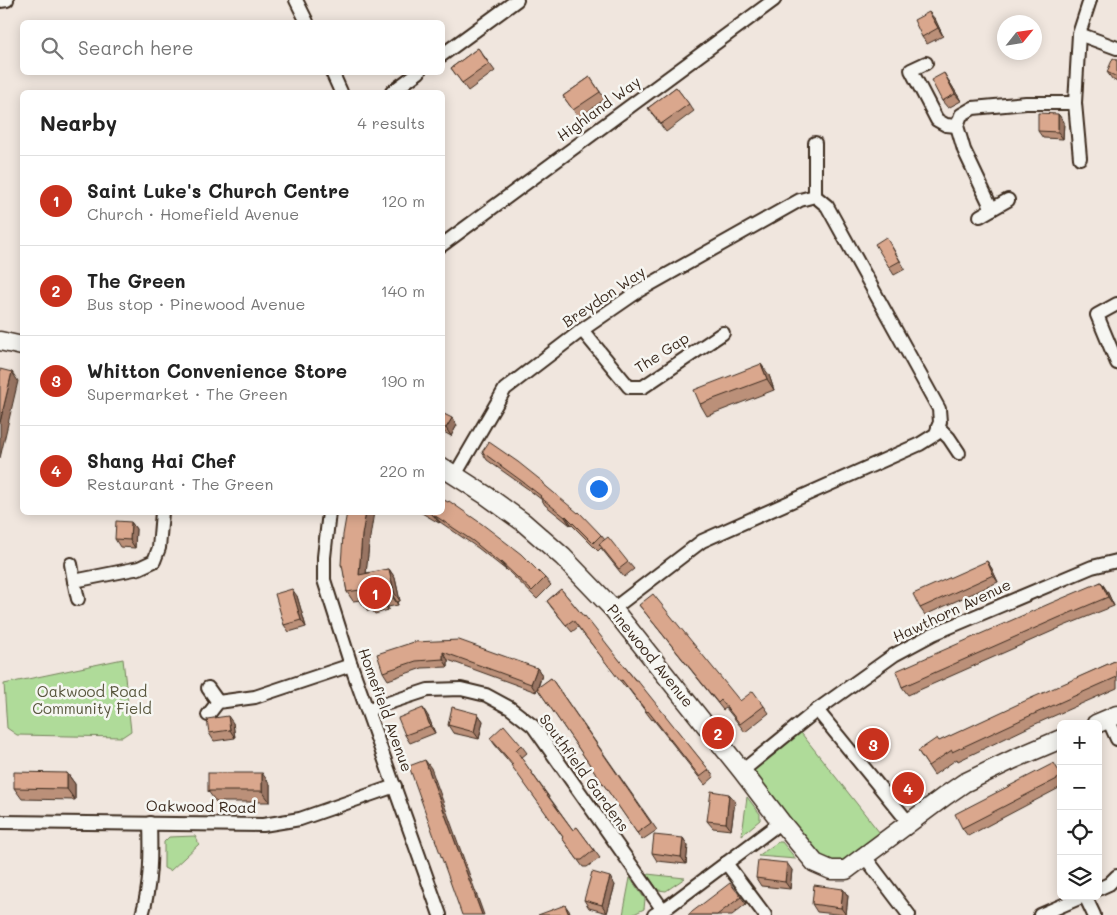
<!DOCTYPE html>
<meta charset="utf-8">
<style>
:root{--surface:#fff;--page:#f2f2f2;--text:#222;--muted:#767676;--line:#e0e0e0;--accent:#c8321e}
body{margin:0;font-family:Mali,sans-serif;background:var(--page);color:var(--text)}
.controls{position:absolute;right:15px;bottom:15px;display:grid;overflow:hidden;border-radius:8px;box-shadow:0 2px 12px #0003}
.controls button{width:45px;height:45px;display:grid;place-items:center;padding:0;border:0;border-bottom:1px solid var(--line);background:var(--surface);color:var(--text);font:25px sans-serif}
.compass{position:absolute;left:997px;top:15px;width:45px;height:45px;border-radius:50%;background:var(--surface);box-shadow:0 2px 12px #0003;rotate:60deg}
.you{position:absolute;left:598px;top:488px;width:18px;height:18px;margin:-12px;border:4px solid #fff;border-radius:50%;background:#1a73e8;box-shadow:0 0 0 8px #1a73e833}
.badge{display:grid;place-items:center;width:32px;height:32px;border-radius:50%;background:var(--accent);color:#fff;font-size:16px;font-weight:700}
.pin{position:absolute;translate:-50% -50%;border:2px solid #fff;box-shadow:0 1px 5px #0006}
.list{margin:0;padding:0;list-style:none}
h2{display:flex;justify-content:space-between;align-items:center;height:65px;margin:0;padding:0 20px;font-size:21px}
h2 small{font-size:16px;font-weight:400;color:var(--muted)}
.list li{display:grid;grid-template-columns:32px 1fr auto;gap:15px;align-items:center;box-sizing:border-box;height:90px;padding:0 20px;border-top:1px solid var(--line)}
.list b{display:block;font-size:19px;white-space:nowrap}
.list p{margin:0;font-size:16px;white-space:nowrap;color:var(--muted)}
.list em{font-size:16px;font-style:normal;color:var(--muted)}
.icon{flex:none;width:28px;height:28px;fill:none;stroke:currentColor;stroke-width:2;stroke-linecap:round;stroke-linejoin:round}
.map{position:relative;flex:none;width:1117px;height:915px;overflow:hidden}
.search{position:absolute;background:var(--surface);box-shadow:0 2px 12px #0003;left:20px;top:20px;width:425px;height:55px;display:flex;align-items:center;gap:12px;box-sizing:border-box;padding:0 18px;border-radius:8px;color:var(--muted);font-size:19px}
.panel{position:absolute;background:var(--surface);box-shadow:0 2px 12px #0003;left:20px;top:90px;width:425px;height:425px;border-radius:8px}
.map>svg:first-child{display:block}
.green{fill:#afdb99;stroke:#75825c}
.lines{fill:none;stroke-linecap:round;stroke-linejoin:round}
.street-casing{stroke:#3b2a1e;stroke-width:16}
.secondary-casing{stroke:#3b2a1e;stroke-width:21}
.street{stroke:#f6f6f2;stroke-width:12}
.secondary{stroke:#f6f6f2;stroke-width:18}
.wall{fill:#bb9079;stroke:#3b2a1e}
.shaded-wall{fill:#997563;stroke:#3b2a1e}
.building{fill:#daa78d;stroke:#3b2a1e}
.labels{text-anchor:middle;stroke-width:5;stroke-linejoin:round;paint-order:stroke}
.street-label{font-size:15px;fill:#3b2a1e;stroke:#f6f6f2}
.park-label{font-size:15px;fill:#58563d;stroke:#f6f6f2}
</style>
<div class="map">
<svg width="1117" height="915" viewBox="0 0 1117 915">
<rect width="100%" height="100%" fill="#f0e6de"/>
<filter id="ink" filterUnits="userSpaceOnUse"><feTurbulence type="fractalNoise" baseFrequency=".02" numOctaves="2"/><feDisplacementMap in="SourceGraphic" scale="10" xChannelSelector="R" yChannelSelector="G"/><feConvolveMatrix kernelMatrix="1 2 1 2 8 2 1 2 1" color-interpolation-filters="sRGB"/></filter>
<g filter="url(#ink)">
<g class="green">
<polygon points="123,659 131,731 122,737 17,735 7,728 4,684"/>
<polygon points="798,729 883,837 846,865 818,859 747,770"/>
<polygon points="747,797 760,814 760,820 742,835"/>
<polygon points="195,836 199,844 170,871 164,868 164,842 169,837"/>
<polygon points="778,842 782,842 796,859 758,856"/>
<polygon points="647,874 685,878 666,891 658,890"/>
<polygon points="630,878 645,899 644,909 632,915 623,915"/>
</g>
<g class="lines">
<g class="street-casing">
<g id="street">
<polyline points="296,0 307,22"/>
<polyline points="0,1 7,0"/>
<polyline points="1079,34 1117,48"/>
<polyline points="442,55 517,0"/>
<polyline points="926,63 911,70 937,120 946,125 957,126"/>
<polyline points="332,72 341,92"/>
<polyline points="392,92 419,72"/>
<polyline points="815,143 815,196"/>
<polyline points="1080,158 1075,103 1079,34 1090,0"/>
<polyline points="1008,200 992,209 964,150 957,126 961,115 973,108 1026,103 1075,103"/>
<polyline points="980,216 992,209"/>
<polyline points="442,245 774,0"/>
<polyline points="1117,304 1097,315 1117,363"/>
<polyline points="582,330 629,387 643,387 723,333"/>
<polyline points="938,427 949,438 959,453"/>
<polyline points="455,475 505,389 582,330 640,290 800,200 815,196 827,206 939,409 940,422 936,434 920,444 702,541 613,609"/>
<polyline points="329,512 324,557 324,580 351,665 440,915"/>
<polyline points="71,564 74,581"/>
<polyline points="78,599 74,581 139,568 154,561 159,548 162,512"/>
<polyline points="208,688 218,702"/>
<polyline points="367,710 428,690 461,689 486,695 510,708 533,726 663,910"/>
<polyline points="817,710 909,823"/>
<polyline points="208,715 218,702 255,697 351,665"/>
<polyline points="1108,719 1117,739"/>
<polyline points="742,771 817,710 894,655 933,634 1092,567 1117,561"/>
<polyline points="0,822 263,825 300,819 395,786"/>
<polyline points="865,857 909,915"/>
<polyline points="726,863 765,915"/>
<polyline points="1098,889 1109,884 1117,876"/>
<polyline points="1085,896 1094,915"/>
<path d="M142 915C151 885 151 854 150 823"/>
<polyline points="654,915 669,906 781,822"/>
<polyline points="1040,915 1084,896"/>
</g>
</g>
<g class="secondary-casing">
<g id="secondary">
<polyline points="0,341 22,346"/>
<polyline points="442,467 487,496 523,522 563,557 613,609 742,771 781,822 815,863 831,870 846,870 945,796 964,783 1014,759 1061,739"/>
<polyline points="1096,724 1117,715"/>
</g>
</g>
<use href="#street" class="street"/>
<use href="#secondary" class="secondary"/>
</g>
<g class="wall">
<polygon points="935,19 943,36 927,44 922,37"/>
<polygon points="478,48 495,71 468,91 451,68"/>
<polygon points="1117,60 1117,82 1112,79 1107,72"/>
<polygon points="590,77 605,99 579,118 563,96"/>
<polygon points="949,81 961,101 948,108 942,101"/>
<polygon points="676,87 694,111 666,132 648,108"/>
<polygon points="1058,114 1064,122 1063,139 1043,138 1038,131"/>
<polygon points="891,245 905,269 894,275 889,267"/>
<polygon points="769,375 774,390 707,416 700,404"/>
<polygon points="442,413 457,425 451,436 442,431"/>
<polygon points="482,452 543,482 546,487 601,535 605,540 628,562 634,569 624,577 601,548 598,551 571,524 570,525 545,505 542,500 528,489 487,460"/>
<polygon points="420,512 442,512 545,578 551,585 537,599 506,569 506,570 478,548 440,522 439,523"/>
<polygon points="131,522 136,529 135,548 120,547 115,539"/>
<polygon points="369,544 366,573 389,569 395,578 400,601 397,602 398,605 388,607 388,610 375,614 372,610 368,611 361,602 361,600 353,601 347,592 343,568 341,565"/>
<polygon points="987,561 992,569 998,582 925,615 920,608"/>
<polygon points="1101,582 1107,591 1114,606 1064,626 908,695 902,687"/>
<polygon points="561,589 709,770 714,777 705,785 653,719 652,720 627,687 626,688 578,627 572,632 552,608 547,601"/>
<polygon points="297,596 306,627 289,632 284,625"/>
<polygon points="639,605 740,701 764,706 769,713 745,732 726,708 723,710"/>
<polygon points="414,642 537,668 542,675 538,688 551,678 657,830 642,840 537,688 536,692 448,660 448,667 422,668 388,680 383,672"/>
<polygon points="1117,660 1117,688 1031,726 958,761 957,759 934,775 918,751"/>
<polygon points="478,714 483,721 479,739 453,733 448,725"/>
<polygon points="428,716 435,733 410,743 405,735"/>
<polygon points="233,723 235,738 214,741 209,733"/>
<polygon points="490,738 521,745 527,753 521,758 573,830 577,827 600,858 587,867 583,867 562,838 563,837 512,765 495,745"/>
<polygon points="1060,770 1061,772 1061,787 968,836 962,828"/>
<polygon points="67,773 75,784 75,800 22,799 14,788"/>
<polygon points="270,784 270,802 216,802 208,791"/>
<polygon points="729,794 735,801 731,830 713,828 707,821"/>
<polygon points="683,838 688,846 686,864 657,861 652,853"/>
<polygon points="792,870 790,889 761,886 756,878"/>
<polygon points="615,885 607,913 589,908 584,900"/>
<polygon points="843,889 848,896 846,915 817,912 812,904"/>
<polygon points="741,897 746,904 732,915 688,915"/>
</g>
<g class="shaded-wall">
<polygon points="929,12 935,19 943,36 938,28"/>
<polygon points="944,73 949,81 961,101 955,94"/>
<polygon points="1058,114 1064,122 1063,139 1058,132"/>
<polygon points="761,364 769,375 774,390 767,379"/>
<polygon points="12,372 18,381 0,458 0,422"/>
<polygon points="452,418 457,425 451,436 446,428"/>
<polygon points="366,512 374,512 369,544 365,584 359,575 362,535"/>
<polygon points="434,515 440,522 439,523 434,516"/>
<polygon points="566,516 571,524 570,525 565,517"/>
<polygon points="131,522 136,529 135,548 130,540"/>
<polygon points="987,561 992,569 998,582 993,575"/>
<polygon points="501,562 506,569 506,570 500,563"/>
<polygon points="389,569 395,578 400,601 394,592"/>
<polygon points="1101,582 1107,591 1114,606 1108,597"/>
<polygon points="292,589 297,596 306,627 301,620"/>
<polygon points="391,593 397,602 398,605 392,596"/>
<polygon points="381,598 388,607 388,610 382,601"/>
<polygon points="443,652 448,660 448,667 443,659"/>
<polygon points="537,668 542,675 536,692 531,684"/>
<polygon points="423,708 428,716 435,733 430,726"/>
<polygon points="478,714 483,721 479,739 474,732"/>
<polygon points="228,716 233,723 235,738 230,730"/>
<polygon points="425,760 431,768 484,915 482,915"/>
<polygon points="67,773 75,784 75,800 67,789"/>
<polygon points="262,773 270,784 270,802 262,791"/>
<polygon points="729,794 735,801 731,830 726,823"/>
<polygon points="683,838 688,846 686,864 681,857"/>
<polygon points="787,863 792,870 790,889 785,882"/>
<polygon points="610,877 615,885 607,913 602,905"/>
<polygon points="843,889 848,896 846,915 841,908"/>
<polygon points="565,905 570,912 571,915 569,915"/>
</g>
<g class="building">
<polygon points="929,12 938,28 922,37 914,20"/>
<polygon points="478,48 489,64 462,83 451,68"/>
<polygon points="1113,58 1117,60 1117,77 1107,72"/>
<polygon points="944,73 955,94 942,101 931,80"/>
<polygon points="590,77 600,92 573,110 563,96"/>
<polygon points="676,87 689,104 661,124 648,108"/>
<polygon points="1038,113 1058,114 1058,132 1038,131"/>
<polygon points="886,237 900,261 889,267 875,244"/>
<polygon points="761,364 767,379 700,404 694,390"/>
<polygon points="0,369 12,372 0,422"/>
<polygon points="442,413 452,418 446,428 442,427"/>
<polygon points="489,442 518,462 543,482 542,483 578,513 579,512 601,535 593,543 566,516 565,517 540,497 541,496 523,482 482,452"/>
<polygon points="442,499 448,502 449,501 482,524 521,554 545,578 532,591 501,562 500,563 473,541 434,515 434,516 428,512 442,512"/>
<polygon points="347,512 366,512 362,535 359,575 389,569 394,592 391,593 392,596 381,598 382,601 369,605 368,600 361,602 360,590 347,592 342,565 341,565 343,535"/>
<polygon points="116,521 131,522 130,540 115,539"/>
<polygon points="608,537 628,562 619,569 599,544"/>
<polygon points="987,561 993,575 920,608 913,594"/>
<polygon points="1101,582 1108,597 1058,618 902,687 896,671 1051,603"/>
<polygon points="292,589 301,620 284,625 275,594"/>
<polygon points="561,589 584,617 585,616 635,680 637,680 709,770 700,777 648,711 647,712 622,680 620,681 573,620 566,625 547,601"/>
<polygon points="653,594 740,701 753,691 764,706 740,724 721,700 718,703 639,605"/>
<polygon points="459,640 537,668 531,684 443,652 443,659 416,661 383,672 377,654 414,642"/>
<polygon points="1117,660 1117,677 1025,718 952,752 952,750 928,766 918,751 937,738 939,741 1027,700"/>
<polygon points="551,678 651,823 637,833 537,688"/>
<polygon points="452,707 478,714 474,732 448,725"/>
<polygon points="423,708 430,726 405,735 398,718"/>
<polygon points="228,716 230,730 209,733 207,719"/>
<polygon points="504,725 521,745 516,750 547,795 573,830 577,827 594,850 582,860 578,860 562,838 563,837 511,765 513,764 490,738"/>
<polygon points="425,760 482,915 462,915 409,766"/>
<polygon points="1054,763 1061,775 1061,777 962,828 955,814"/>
<polygon points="14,772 67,773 67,789 14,788"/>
<rect x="208" y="773" width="54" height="18"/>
<polygon points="711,791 729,794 726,823 707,821"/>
<polygon points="654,835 683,838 681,857 652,853"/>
<polygon points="758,860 787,863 785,882 756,878"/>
<polygon points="592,872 610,877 602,905 584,900"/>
<polygon points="730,883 741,897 717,915 688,915"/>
<polygon points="814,885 843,889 841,908 812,904"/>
<polygon points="565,905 569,915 538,915"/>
</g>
</g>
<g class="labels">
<g class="street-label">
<text transform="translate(599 109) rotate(-36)" y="5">Highland Way</text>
<text transform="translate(604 297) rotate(-34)" y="5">Breydon Way</text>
<text transform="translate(662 353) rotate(-33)" y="5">The Gap</text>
<text transform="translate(952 611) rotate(-25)" y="5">Hawthorn Avenue</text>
<text transform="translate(650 656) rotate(51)" y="5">Pinewood Avenue</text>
<text transform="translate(385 710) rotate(70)" y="5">Homefield Avenue</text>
<text transform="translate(584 773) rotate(54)" y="5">Southfield Gardens</text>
<text transform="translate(201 807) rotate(1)" y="5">Oakwood Road</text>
</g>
<g class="park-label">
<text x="92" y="697">Oakwood Road<tspan x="92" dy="17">Community Field</tspan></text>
</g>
</g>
</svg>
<div class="controls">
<button>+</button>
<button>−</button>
<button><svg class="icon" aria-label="locate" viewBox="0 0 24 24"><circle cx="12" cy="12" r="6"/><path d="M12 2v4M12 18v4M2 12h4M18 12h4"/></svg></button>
<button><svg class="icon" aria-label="layers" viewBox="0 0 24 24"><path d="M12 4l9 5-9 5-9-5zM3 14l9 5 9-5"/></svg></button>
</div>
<svg class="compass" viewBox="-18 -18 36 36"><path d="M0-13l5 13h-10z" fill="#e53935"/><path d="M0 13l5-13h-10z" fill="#767676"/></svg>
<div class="you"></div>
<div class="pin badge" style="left:375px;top:593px">1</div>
<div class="pin badge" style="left:718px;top:733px">2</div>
<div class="pin badge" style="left:873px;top:744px">3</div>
<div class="pin badge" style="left:908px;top:788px">4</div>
<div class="search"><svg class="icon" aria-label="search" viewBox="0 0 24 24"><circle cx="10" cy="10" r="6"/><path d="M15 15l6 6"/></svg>Search here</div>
<section class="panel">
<h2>Nearby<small>4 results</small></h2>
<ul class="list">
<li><span class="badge">1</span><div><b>Saint Luke's Church Centre</b><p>Church · Homefield Avenue</p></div><em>120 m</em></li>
<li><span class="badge">2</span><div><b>The Green</b><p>Bus stop · Pinewood Avenue</p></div><em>140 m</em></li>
<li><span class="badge">3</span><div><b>Whitton Convenience Store</b><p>Supermarket · The Green</p></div><em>190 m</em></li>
<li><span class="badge">4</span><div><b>Shang Hai Chef</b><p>Restaurant · The Green</p></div><em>220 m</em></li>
</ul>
</section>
</div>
